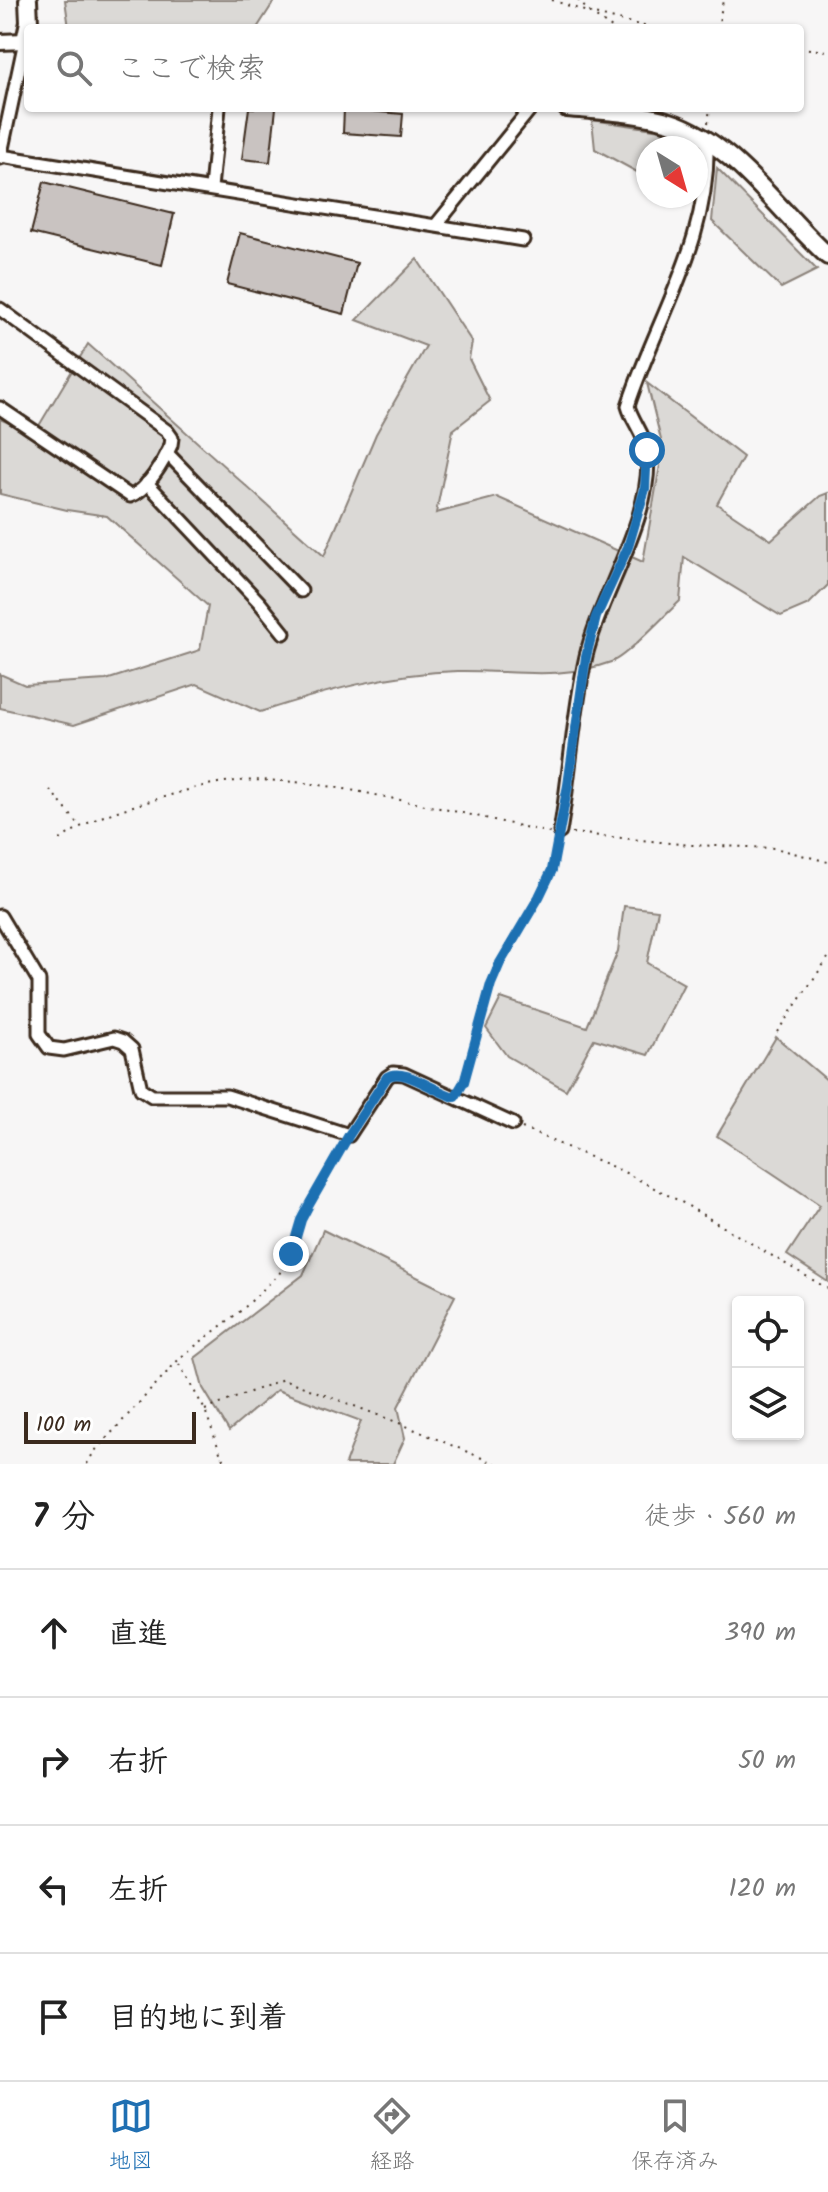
<!DOCTYPE html>
<html lang="ja">
<meta charset="utf-8">
<style>
:root{--surface:#fff;--page:#f2f2f2;--text:#222;--muted:#767676;--line:#e0e0e0;--accent:#1f6fb2}
body{margin:0;font-family:Kalam,"Klee One",sans-serif;background:var(--page);color:var(--text)}
.controls{position:absolute;right:24px;bottom:24px;display:grid;overflow:hidden;border-radius:8px;box-shadow:0 2px 6px #0004}
.controls button{width:72px;height:72px;display:grid;place-items:center;padding:0;border:0;border-bottom:2px solid var(--line);background:var(--surface);color:var(--text);font:40px sans-serif}
.compass{position:absolute;left:636px;top:136px;width:72px;height:72px;border-radius:50%;background:var(--surface);box-shadow:0 2px 6px #0004;rotate:143deg}
.scale{position:absolute;left:24px;bottom:20px;width:172px;box-sizing:border-box;padding-left:8px;border:4px solid #3b2a1e;border-top:0;font-size:22px;line-height:28px;white-space:nowrap;color:#3b2a1e;-webkit-text-stroke:6px #fff;paint-order:stroke}
.stop{position:absolute;width:24px;height:24px;margin:-18px;border:6px solid #1f6fb2;border-radius:50%;background:#fff}
.stop.end{background:#1f6fb2;border-color:#fff;box-shadow:0 2px 8px #0008}
.list{margin:0;padding:0;list-style:none}
h2{display:flex;justify-content:space-between;align-items:center;height:104px;margin:0;padding:0 32px;font-size:34px}
h2 small{font-size:26px;font-weight:400;color:var(--muted)}
.list li{display:grid;grid-template-columns:52px 1fr auto;gap:24px;align-items:center;box-sizing:border-box;height:128px;padding:0 32px;border-top:2px solid var(--line)}
.list b{display:block;font-size:30px;white-space:nowrap}
.list em{font-size:26px;font-style:normal;color:var(--muted)}
.icon{flex:none;width:44px;height:44px;fill:none;stroke:currentColor;stroke-width:2;stroke-linecap:round;stroke-linejoin:round}
.map{position:relative;flex:none;width:828px;height:1464px;overflow:hidden}
.search{position:absolute;background:var(--surface);box-shadow:0 2px 6px #0004;left:24px;right:24px;top:24px;height:88px;display:flex;align-items:center;gap:20px;box-sizing:border-box;padding:0 28px;border-radius:8px;color:var(--muted);font-size:30px}
.sheet{height:616px;background:var(--surface)}
nav{display:flex;justify-content:space-around;align-items:center;box-sizing:border-box;height:112px;border-top:2px solid var(--line);background:var(--surface);font-size:22px;color:var(--muted)}
nav a{display:grid;justify-items:center;gap:4px}
nav .on{color:var(--accent)}
.map>svg:first-child{display:block}
.green{fill:#dbd9d6;stroke:#8b827a;stroke-width:2}
.building{fill:#c9c3c1;stroke:#3b2a1e;stroke-width:2}
.lines{fill:none;stroke-linecap:round;stroke-linejoin:round}
.minor-casing{stroke:#3b2a1e;stroke-width:17}
.tertiary-casing{stroke:#3b2a1e;stroke-width:20}
.secondary-casing{stroke:#3b2a1e;stroke-width:22}
.path{stroke:#3b2a1e;stroke-width:2;stroke-dasharray:2 6;stroke-linecap:butt}
.minor{stroke:#fff;stroke-width:11}
.tertiary{stroke:#fff;stroke-width:14}
.secondary{stroke:#fff;stroke-width:16}
.route{stroke:#1f6fb2;stroke-width:10}
</style>
<div class="map">
<svg width="828" height="1464" viewBox="0 0 828 1464">
<rect width="100%" height="100%" fill="#f7f6f6"/>
<filter id="ink" filterUnits="userSpaceOnUse"><feTurbulence type="fractalNoise" baseFrequency=".0125" numOctaves="2"/><feDisplacementMap in="SourceGraphic" scale="16" xChannelSelector="R" yChannelSelector="G"/><feConvolveMatrix kernelMatrix="1 2 1 2 8 2 1 2 1" color-interpolation-filters="sRGB"/></filter>
<g filter="url(#ink)">
<g class="green">
<polygon points="65,0 275,0 257,28 69,28"/>
<polygon points="592,120 661,130 684,148 648,148 648,178 595,149"/>
<polygon points="717,168 817,270 781,288 712,221"/>
<path d="M417 259 472 342 469 359 490 401 453 430 436 513 497 497 643 562 663 448 647 383 743 457 717 504 771 540 820 496 828 493V585L809 604 781 616 684 557 680 601C665 615 626 657 611 662 559 681 511 670 458 671 389 673 325 691 260 712L197 684 74 725 0 708V674L25 685 106 680 200 650 208 606 107 516 67 510 0 494V419L34 434 88 344 324 556 376 434 426 346 357 320Z"/>
<polygon points="624,906 658,910 647,963 684,984 648,1055 594,1039 566,1090 507,1056 486,1028 501,998 587,1027 618,951"/>
<polygon points="776,1037 828,1081 828,1282 787,1255 820,1205 717,1136"/>
<polygon points="323,1230 455,1296 398,1407 405,1438 393,1464 345,1464 361,1421 277,1390 229,1431 203,1388 195,1358 303,1275"/>
</g>
<g class="building">
<polygon points="249,108 276,108 270,162 242,159"/>
<polygon points="344,109 403,114 401,137 343,133"/>
<polygon points="44,182 174,214 162,265 31,233"/>
<polygon points="240,233 357,263 344,314 227,284"/>
</g>
<g class="lines">
<g class="minor-casing">
<g id="minor">
<polyline points="1,156 523,240"/>
<polyline points="0,158 25,41"/>
<polyline points="211,188 219,108"/>
<polyline points="436,225 531,108"/>
<path d="M0 309 167 431 172 438 171 445C164 461 147 491 130 496L0 408"/>
<polyline points="167,453 301,591"/>
<polyline points="147,483 259,602 284,633"/>
<path d="M560 832C570 774 573 714 586 656 601 593 655 514 647 451 645 435 632 421 628 406 658 314 711 240 707 139"/>
<polyline points="0,916 39,981 39,1034 49,1048 64,1050 114,1038 123,1041 132,1049 141,1089 152,1096 227,1096 349,1135 387,1077 393,1073 404,1074 513,1124"/>
</g>
</g>
<g class="tertiary-casing">
<polyline id="tertiary" points="0,42 25,41"/>
</g>
<g class="secondary-casing">
<g id="secondary">
<polyline points="28,0 29,22 25,41 28,41"/>
<path d="M567 108C602 111 637 112 670 122 733 142 780 213 828 256"/>
</g>
</g>
<g class="path">
<polyline points="552,0 590,13 612,28"/>
<polyline points="578,0 590,13 652,28"/>
<polyline points="718,28 723,0"/>
<polyline points="800,48 828,51"/>
<polyline points="708,123 710,108"/>
<polyline points="50,790 79,825"/>
<polyline points="572,833 690,845 775,848 828,862"/>
<path d="M60 840C88 819 121 809 154 800 178 793 201 785 225 782 283 776 338 787 395 799 447 809 498 821 550 833"/>
<polyline points="777,1032 828,958"/>
<polyline points="462,1086 491,984 507,947 548,881 556,845"/>
<polyline points="522,1128 620,1170 683,1203 828,1289"/>
<polyline points="179,1364 205,1410 221,1455 228,1464"/>
<polyline points="205,1410 283,1379 399,1423 496,1464"/>
<polyline points="87,1464 94,1452 181,1357 243,1309 279,1274 291,1254 301,1220 343,1147"/>
<polyline points="220,1464 221,1456"/>
</g>
<use href="#minor" class="minor"/>
<use href="#tertiary" class="tertiary"/>
<use href="#secondary" class="secondary"/>
</g>
</g>
<g class="lines" filter="url(#ink)">
<path class="route" d="M291 1254 301 1220 310 1203 349 1135 387 1077C404 1066 435 1093 455 1097L464 1082 491 984 500 963 539 897 552 870 568 785 586 657 596 617 628 547 645 489 647 450"/>
</g>
</svg>
<div class="controls">
<button><svg class="icon" aria-label="locate" viewBox="0 0 24 24"><circle cx="12" cy="12" r="6"/><path d="M12 2v4M12 18v4M2 12h4M18 12h4"/></svg></button>
<button><svg class="icon" aria-label="layers" viewBox="0 0 24 24"><path d="M12 4l9 5-9 5-9-5zM3 14l9 5 9-5"/></svg></button>
</div>
<svg class="compass" viewBox="-18 -18 36 36"><path d="M0-13l5 13h-10z" fill="#e53935"/><path d="M0 13l5-13h-10z" fill="#767676"/></svg>
<div class="scale">100 m</div>
<div class="stop" style="left:647px;top:450px"></div>
<div class="stop end" style="left:291px;top:1254px"></div>
<div class="search"><svg class="icon" aria-label="search" viewBox="0 0 24 24"><circle cx="10" cy="10" r="6"/><path d="M15 15l6 6"/></svg>ここで検索</div>
</div>
<section class="sheet">
<h2>7 分<small>徒歩 · 560 m</small></h2>
<ul class="list">
<li><svg class="icon" aria-label="ahead" viewBox="0 0 24 24"><path d="M12 20V5M6 11l6-6 6 6"/></svg><div><b>直進</b></div><em>390 m</em></li>
<li><svg class="icon" aria-label="right" viewBox="0 0 24 24"><path d="M7 20v-9h11M14 6l5 5-5 5"/></svg><div><b>右折</b></div><em>50 m</em></li>
<li><svg class="icon" aria-label="left" viewBox="0 0 24 24"><path d="M17 20v-9H6M10 6l-5 5 5 5"/></svg><div><b>左折</b></div><em>120 m</em></li>
<li><svg class="icon" aria-label="arrive" viewBox="0 0 24 24"><path d="M6 21V4h12l-3 4 3 4H6"/></svg><div><b>目的地に到着</b></div></li>
</ul>
</section>
<nav>
<a class="on"><svg class="icon" aria-label="map" viewBox="0 0 24 24"><path d="M3 6l6-2 6 2 6-2v14l-6 2-6-2-6 2zM9 4v14M15 6v14"/></svg>地図</a>
<a><svg class="icon" aria-label="directions" viewBox="0 0 24 24"><path d="M12 3l9 9-9 9-9-9zM9 14v-3h6M13 9l2 2-2 2"/></svg>経路</a>
<a><svg class="icon" aria-label="saved" viewBox="0 0 24 24"><path d="M7 4h10v16l-5-4-5 4z"/></svg>保存済み</a>
</nav>
